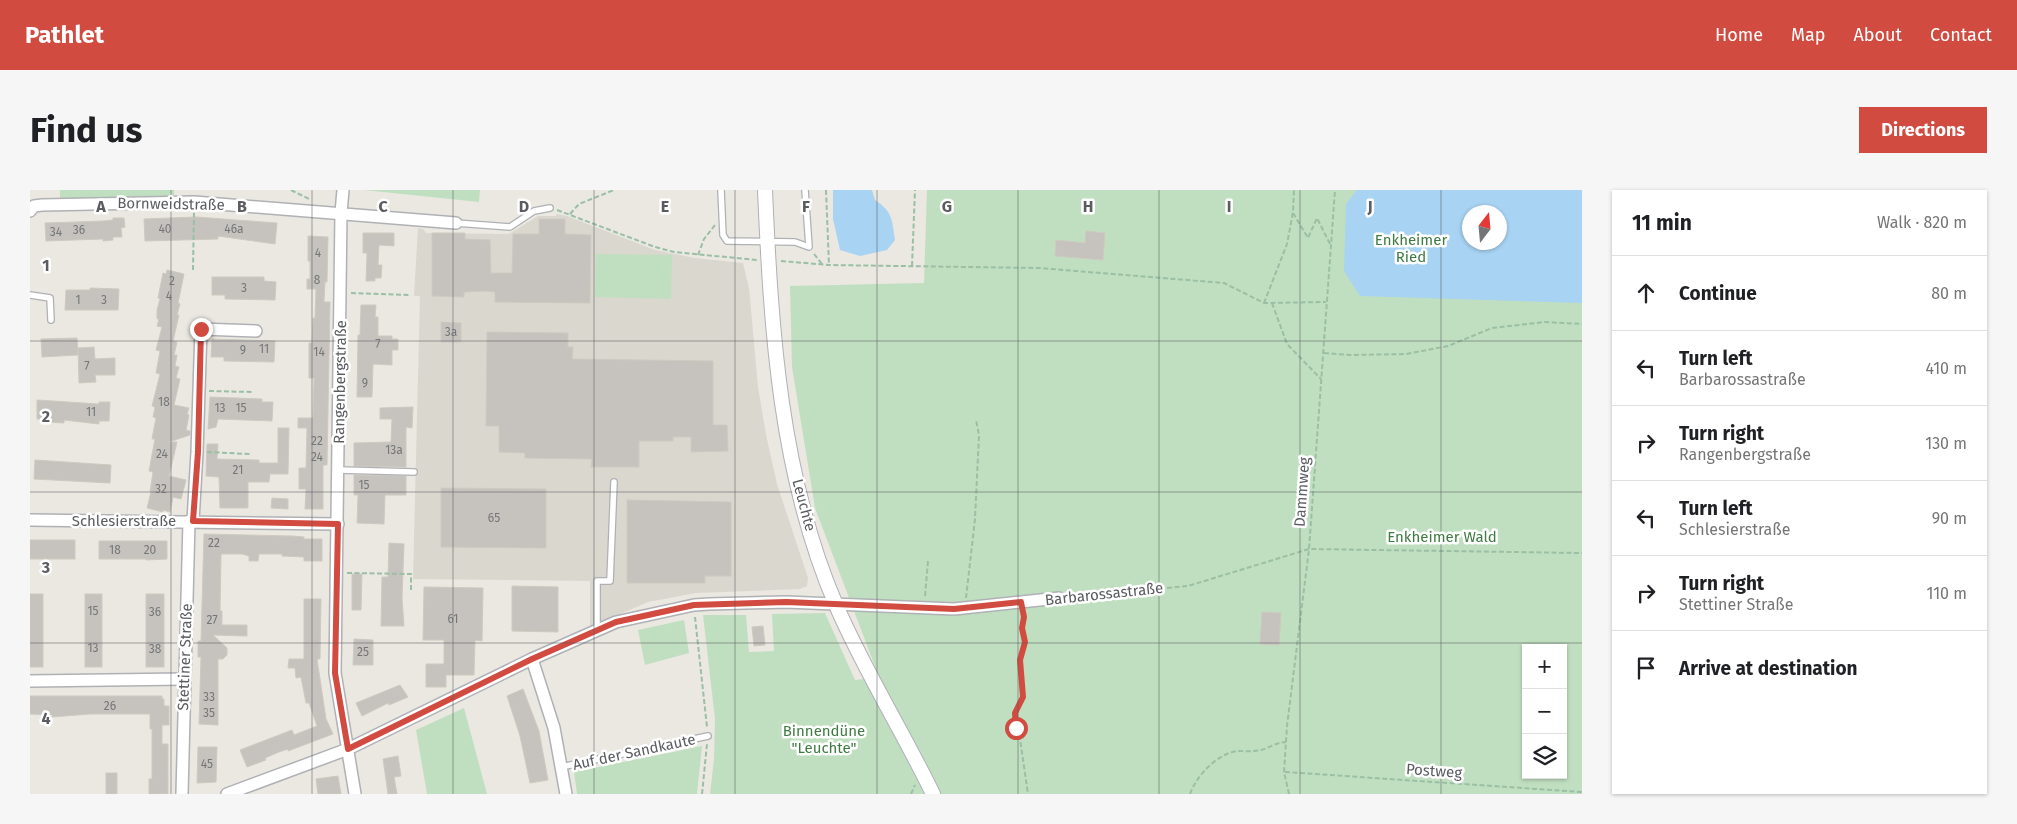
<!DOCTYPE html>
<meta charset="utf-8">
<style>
:root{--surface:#fff;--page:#f6f6f6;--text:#202124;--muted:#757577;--line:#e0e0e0;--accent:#d14b40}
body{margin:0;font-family:"Fira Sans",sans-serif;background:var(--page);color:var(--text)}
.controls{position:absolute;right:15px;bottom:15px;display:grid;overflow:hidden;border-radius:0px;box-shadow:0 1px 4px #0004}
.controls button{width:45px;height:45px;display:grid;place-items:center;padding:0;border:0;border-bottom:1px solid var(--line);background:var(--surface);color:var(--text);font:25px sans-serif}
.compass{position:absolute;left:1432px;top:15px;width:45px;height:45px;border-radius:50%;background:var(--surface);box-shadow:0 1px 4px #0004;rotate:16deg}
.stop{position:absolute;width:15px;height:15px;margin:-11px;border:4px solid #d14b40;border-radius:50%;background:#fff}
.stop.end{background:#d14b40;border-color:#fff;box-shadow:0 1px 5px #0008}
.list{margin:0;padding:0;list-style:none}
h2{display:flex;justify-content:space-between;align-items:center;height:65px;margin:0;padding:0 20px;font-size:21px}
h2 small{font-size:16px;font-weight:400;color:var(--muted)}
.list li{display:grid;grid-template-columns:32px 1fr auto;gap:15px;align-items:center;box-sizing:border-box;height:75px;padding:0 20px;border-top:1px solid var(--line)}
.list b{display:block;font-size:19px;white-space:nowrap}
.list p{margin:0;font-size:16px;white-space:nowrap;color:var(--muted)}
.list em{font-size:16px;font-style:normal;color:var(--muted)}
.icon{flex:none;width:28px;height:28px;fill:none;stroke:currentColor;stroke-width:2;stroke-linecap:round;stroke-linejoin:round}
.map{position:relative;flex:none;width:1552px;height:604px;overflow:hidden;border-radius:0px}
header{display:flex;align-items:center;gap:30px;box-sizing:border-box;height:70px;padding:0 25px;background:var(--accent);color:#fff}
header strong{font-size:24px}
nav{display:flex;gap:28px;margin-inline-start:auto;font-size:18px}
.intro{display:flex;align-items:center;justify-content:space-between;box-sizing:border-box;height:120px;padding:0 30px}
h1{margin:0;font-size:35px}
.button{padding:12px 22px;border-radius:0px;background:var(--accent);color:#fff;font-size:18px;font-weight:700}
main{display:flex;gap:30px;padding:0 30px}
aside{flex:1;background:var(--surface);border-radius:0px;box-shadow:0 1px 4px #0004}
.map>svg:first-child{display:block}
.education{fill:#dad7cf}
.green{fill:#c0dfc0;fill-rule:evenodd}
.water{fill:#a8d3f3;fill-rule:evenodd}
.building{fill:#c6c3be;stroke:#cecac0}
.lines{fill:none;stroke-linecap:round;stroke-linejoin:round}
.service-casing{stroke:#afb1b5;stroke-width:8}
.minor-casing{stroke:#afb1b5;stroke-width:14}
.tertiary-casing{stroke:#afb1b5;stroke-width:16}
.path{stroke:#9abfa5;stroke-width:2;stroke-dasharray:5 2.5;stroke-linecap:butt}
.service{stroke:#fff;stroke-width:5.5}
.minor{stroke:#fff;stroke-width:11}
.tertiary{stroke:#fff;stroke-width:14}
.route{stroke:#d14b40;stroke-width:6}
.grid{fill:none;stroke:#5a5c60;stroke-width:1;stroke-opacity:0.55}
.labels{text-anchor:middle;stroke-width:5;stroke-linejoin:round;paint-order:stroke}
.number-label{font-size:12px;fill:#757678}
.street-label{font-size:15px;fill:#5a5c60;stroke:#fff}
.park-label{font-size:15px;fill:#3e7b41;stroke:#fff}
.grid-label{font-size:16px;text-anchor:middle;font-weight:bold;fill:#5a5c60;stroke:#fff;stroke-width:5;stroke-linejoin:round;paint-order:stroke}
</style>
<header>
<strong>Pathlet</strong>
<nav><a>Home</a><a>Map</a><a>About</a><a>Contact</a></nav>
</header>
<div class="intro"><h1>Find us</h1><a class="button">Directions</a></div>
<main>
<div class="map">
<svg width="1552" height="604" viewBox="0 0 1552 604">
<rect width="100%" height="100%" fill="#eae8e1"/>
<polygon class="education" points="526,24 537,26 625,60 665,68 713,73 719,98 728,197 736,245 747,294 778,388 777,396 770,399 666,403 618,412 560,437 560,391 383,389 390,106 384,106 388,38 393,39 396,43 479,44 508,26 526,26"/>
<g class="green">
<polygon points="30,0 144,0 144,6 30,9"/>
<polygon points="334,0 450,0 449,12"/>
<path d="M897 0H1552V604H680L684 569 685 529 673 425H716L719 462 744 461 742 424 795 423 825 490 849 487 785 318 762 177 760 96 894 93ZM1440 22H1470V52H1440ZM1496 458H1533V585H1496Z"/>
<polygon points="566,64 642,65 641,109 565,107"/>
<polygon points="654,430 659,463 615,475 608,440"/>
<polygon points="434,518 457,604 397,604 386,540"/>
<polygon points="672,556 667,604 547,604 544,582"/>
</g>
<g class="water">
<path d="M803 0H842L845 10C863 22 862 30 865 50L857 60 830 66 810 60 803 29Z"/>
<path d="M1327 0H1552V113L1330 106 1314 81 1316 14ZM1440 22H1470V52H1440Z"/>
</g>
<g class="building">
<polygon points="166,27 247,33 245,54 188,46 188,49 115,51 114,29"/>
<polygon points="83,28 94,28 95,37 91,38 92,47 83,47 83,50 73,51 73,49 16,51 15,33 74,31 83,30"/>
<polygon points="509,29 535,29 535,44 561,45 560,113 465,112 465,102 454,101 434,102 434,107 402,106 402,43 435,43 435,49 460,50 461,83 482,83 483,44 509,44"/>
<polygon points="1056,41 1075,43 1073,70 1025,66 1026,50 1055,53"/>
<polygon points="333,43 364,43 364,56 349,55 348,75 352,75 351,88 345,88 345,91 336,91 337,63 333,63"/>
<polygon points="278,46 298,47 297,92 295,92 294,112 300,112 297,275 293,275 293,319 275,319 276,299 269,299 269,278 276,278 277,238 268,238 268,228 283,228 284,188 279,188 279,153 282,153 283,128 285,128 286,99 277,99 277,89 280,89 280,71 278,71"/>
<polygon points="137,80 154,84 148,113 150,114 147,125 149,125 143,151 147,152 144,165 147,165 145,176 149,177 146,188 150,189 144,215 159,218 157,224 159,225 156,240 160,241 160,245 139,252 147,252 139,286 156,290 151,309 143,307 140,322 133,320 133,322 117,318 121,302 120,302 123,282 119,281 125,249 122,249 126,228 123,227 125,217 122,216 130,184 126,183 130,161 126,160 132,137 127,136 129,129 127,129 127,120 130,109 128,108 133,83 136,84"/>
<polygon points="182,87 234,87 234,91 246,92 245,110 195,109 195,105 182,105"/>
<polygon points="60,98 89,99 88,120 35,120 36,100 60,100"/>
<polygon points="331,115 346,115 345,127 348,127 348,146 362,146 362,149 368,149 368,160 362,160 362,175 343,174 342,207 327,207 328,145 330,145"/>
<polygon points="411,132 431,133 431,152 411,152"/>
<polygon points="457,142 538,143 538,157 543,157 542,169 683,171 683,235 697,235 698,261 661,262 661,247 643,247 643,251 609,251 609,277 561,277 562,269 495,268 495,263 469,262 469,236 456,236"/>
<polygon points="47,148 48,165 12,167 11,149"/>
<polygon points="182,149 245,151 244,172 194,171 194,167 181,167"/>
<polygon points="64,157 65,169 85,168 85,185 65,185 66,192 49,193 48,158"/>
<polygon points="180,207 232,209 232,212 243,212 242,231 188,229 186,237 178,239"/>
<polygon points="7,210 69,214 69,212 80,212 79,231 69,231 69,234 34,230 34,233 16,232 16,229 7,229"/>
<polygon points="383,217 382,238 376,237 376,277 324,276 324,253 361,252 362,229 350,229 350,218"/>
<polygon points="248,238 259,238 258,284 240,284 239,292 218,292 218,318 190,318 189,287 176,286 177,254 188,254 187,269 229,270 229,273 248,273"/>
<polygon points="5,270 81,275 80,293 4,289"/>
<polygon points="324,285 376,286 376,305 355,305 354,334 327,333 328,305 324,305"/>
<polygon points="411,298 516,299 516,358 411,357"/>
<polygon points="242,308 258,309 258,319 241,318"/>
<polygon points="597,310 701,312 701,386 675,386 675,393 597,393"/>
<polygon points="174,344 262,346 274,347 274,349 292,349 292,371 274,371 274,367 252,366 252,364 229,364 228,371 219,371 219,366 212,364 191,364 190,421 192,421 192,435 217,435 217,446 183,445 197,458 197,465 193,469 188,469 188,535 169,534 171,467 168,467 168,451 171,451"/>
<rect x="0" y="350" width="45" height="19"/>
<polygon points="69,351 137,351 137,369 116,370 116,369 69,369"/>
<polygon points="359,353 374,354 372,408 374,436 351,436 352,387 358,387"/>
<polygon points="322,384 332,384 331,420 322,420"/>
<polygon points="482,396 528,397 528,442 482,441"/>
<polygon points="394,397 453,398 452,451 445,450 444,485 416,485 416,497 396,497 396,474 414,474 414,450 393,450"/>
<rect x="0" y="404" width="13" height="73"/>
<rect x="55" y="404" width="17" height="73"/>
<rect x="116" y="404" width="18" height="73"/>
<polygon points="274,409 291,409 290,469 287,469 296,529 303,544 258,561 258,559 249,562 235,568 236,570 217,577 210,560 262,540 264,545 287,536 279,513 276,513 271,487 266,488 265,478 258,478 259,469 274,469"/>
<polygon points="1232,422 1251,423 1249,455 1230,454"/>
<polygon points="733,436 735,455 724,456 722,437"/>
<polygon points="324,449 343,450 343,475 323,475"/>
<polygon points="370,495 378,507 359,515 358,513 332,526 326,513"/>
<polygon points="493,499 509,541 518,590 500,593 490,546 477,506"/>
<polygon points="0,506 132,506 132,509 134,509 134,516 139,516 139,535 132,535 132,554 138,554 138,604 119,604 119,589 122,589 122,539 120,539 120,524 60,524 22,527 22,525 0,524"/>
<polygon points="168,557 187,557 186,592 167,593"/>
<polygon points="368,566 371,586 364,587 367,604 358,604 353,569"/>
<rect x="76" y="583" width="11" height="21"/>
<polygon points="308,586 311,604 288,604 286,589"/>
</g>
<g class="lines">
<g class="service-casing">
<g id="service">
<polyline points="691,0 693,45 697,51 765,52 779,57 775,0"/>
<polyline points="426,33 480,37 504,21 520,18"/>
<polyline points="0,105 20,108 21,130"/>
<polyline points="309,280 384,282"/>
<polyline points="567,440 567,391 580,391 584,292"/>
<polyline points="531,577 678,546"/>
</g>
</g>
<g class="minor-casing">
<g id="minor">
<polyline points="313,0 311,23 305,483 325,604"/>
<polyline points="0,21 4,16 12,15 164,12 426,33"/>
<polyline points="0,330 308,334"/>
<polyline points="163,331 167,262 171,139 226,141"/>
<polyline points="502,469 524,538 536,604"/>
<polyline points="0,491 155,489"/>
<polyline points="152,604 159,331"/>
<polyline points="197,604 318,559 502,469 586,432 664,415 679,414 756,412 924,419 1029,408"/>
</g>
</g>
<g class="tertiary-casing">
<path id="tertiary" d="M735 0C741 140 750 285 806 415 834 480 872 540 903 604"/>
</g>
<g class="path">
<polyline points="261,0 279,9"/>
<polyline points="796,0 799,75"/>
<polyline points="527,20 625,57 644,62 727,70"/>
<polyline points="1263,23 1278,48 1287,28 1300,54"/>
<polyline points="540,24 549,14 584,0"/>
<polyline points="784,64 792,74"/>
<polyline points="668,65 674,49 685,35"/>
<polyline points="751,71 799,75 1009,78 1194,93 1234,113 1296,112"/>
<polyline points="882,76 885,0"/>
<polyline points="163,80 164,23"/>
<polyline points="321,103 381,105"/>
<polyline points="1234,113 1257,54 1263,22 1264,0"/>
<polyline points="1242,113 1257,154 1291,189"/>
<polyline points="1294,163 1320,165 1376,164 1418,156 1462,138 1515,132 1552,134"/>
<polyline points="179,201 222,202"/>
<polyline points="177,262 220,264"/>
<polyline points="317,383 381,384 381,402"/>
<polyline points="895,406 898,371"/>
<polyline points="1040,407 1158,396 1279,359 1552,363"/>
<polyline points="936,408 945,329 949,245 946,230"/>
<polyline points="993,422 994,427 991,438 995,452 990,471 993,507 985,523 985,538 990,549 998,604"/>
<polyline points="665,427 677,537"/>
<polyline points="1255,582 1552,602"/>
<polyline points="672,604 677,554"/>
<polyline points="881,604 885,595"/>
<path d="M1160 604C1167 585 1187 564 1207 561 1215 561 1223 562 1231 560 1239 558 1247 552 1256 552"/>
<polyline points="1259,604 1254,582 1257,536 1279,359 1305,0"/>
</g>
<use href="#service" class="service"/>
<use href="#minor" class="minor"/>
<use href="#tertiary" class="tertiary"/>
</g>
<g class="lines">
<polyline class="route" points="171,139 168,262 163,331 308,334 305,483 318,559 502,469 586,432 664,415 756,412 924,419 991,412 994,427 992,438 995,452 990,470 993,507 985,523 986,538"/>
</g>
<path class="grid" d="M141 0V604M282 0V604M423 0V604M564 0V604M705 0V604M847 0V604M988 0V604M1129 0V604M1270 0V604M1411 0V604M0 151H1552M0 302H1552M0 453H1552"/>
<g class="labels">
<g class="number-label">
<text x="135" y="43">40</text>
<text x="204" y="43">46a</text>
<text x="49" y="44">36</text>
<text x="26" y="46">34</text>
<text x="288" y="67">4</text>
<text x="287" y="94">8</text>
<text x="142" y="95">2</text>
<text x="214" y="102">3</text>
<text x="139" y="110">4</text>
<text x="48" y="114">1</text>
<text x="74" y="114">3</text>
<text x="421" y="146">3a</text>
<text x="348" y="158">7</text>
<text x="234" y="163">11</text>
<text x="213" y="164">9</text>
<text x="289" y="166">14</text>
<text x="57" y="180">7</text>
<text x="335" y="197">9</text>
<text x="134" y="216">18</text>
<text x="190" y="222">13</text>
<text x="211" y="222">15</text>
<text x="61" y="226">11</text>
<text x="287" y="255">22</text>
<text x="364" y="264">13a</text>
<text x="132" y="268">24</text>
<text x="287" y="271">24</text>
<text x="208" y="284">21</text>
<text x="334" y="299">15</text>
<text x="131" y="303">32</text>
<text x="464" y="332">65</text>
<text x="184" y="357">22</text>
<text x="85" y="364">18</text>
<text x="120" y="364">20</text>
<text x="63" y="425">15</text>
<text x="125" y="426">36</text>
<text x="423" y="433">61</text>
<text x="182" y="434">27</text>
<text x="63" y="462">13</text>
<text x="125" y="463">38</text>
<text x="333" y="466">25</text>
<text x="179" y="511">33</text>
<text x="80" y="520">26</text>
<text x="179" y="527">35</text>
<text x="177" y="578">45</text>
</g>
<g class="street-label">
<text transform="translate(141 14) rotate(1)" y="5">Bornweidstraße</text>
<text transform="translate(310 192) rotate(-89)" y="5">Rangenbergstraße</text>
<text transform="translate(1272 302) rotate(-86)" y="5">Dammweg</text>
<text transform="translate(774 315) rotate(75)" y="5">Leuchte</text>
<text x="94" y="336">Schlesierstraße</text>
<text transform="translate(1074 404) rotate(-6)" y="5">Barbarossastraße</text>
<text transform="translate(155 467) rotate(-88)" y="5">Stettiner Straße</text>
<text transform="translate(604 562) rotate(-12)" y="5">Auf der Sandkaute</text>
<text transform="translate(1404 581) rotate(4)" y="5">Postweg</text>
</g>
<g class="park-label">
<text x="1381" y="55">Enkheimer<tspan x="1381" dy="17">Ried</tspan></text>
<text x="1412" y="352">Enkheimer Wald</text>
<text x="794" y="546">Binnendüne<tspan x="794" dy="17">"Leuchte"</tspan></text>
</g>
</g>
<g class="grid-label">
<text x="71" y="22">A</text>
<text x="212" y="22">B</text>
<text x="353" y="22">C</text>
<text x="494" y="22">D</text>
<text x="635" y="22">E</text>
<text x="776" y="22">F</text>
<text x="917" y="22">G</text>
<text x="1058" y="22">H</text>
<text x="1199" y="22">I</text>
<text x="1340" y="22">J</text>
<text x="16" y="81">1</text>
<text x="16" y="232">2</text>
<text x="16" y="383">3</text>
<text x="16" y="534">4</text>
</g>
</svg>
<div class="controls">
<button>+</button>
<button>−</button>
<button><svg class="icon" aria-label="layers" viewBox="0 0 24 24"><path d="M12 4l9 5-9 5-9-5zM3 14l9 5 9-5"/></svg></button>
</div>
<svg class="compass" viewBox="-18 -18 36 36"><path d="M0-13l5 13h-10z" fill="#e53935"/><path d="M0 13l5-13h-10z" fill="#757577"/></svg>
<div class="stop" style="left:986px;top:538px"></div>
<div class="stop end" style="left:171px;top:139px"></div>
</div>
<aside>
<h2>11 min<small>Walk · 820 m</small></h2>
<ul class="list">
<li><svg class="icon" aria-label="ahead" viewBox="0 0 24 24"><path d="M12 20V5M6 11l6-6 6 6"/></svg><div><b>Continue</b></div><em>80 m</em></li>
<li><svg class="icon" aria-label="left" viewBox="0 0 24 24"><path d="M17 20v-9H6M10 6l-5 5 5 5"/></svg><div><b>Turn left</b><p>Barbarossastraße</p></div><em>410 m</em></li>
<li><svg class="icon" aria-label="right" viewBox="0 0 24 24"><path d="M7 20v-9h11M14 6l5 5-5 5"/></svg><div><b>Turn right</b><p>Rangenbergstraße</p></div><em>130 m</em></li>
<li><svg class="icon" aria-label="left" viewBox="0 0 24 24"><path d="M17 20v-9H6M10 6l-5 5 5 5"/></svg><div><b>Turn left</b><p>Schlesierstraße</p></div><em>90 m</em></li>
<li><svg class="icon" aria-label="right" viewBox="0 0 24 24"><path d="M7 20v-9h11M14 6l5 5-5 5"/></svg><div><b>Turn right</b><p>Stettiner Straße</p></div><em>110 m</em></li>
<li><svg class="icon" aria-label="arrive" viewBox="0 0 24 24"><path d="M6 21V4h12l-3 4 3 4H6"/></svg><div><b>Arrive at destination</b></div></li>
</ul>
</aside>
</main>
